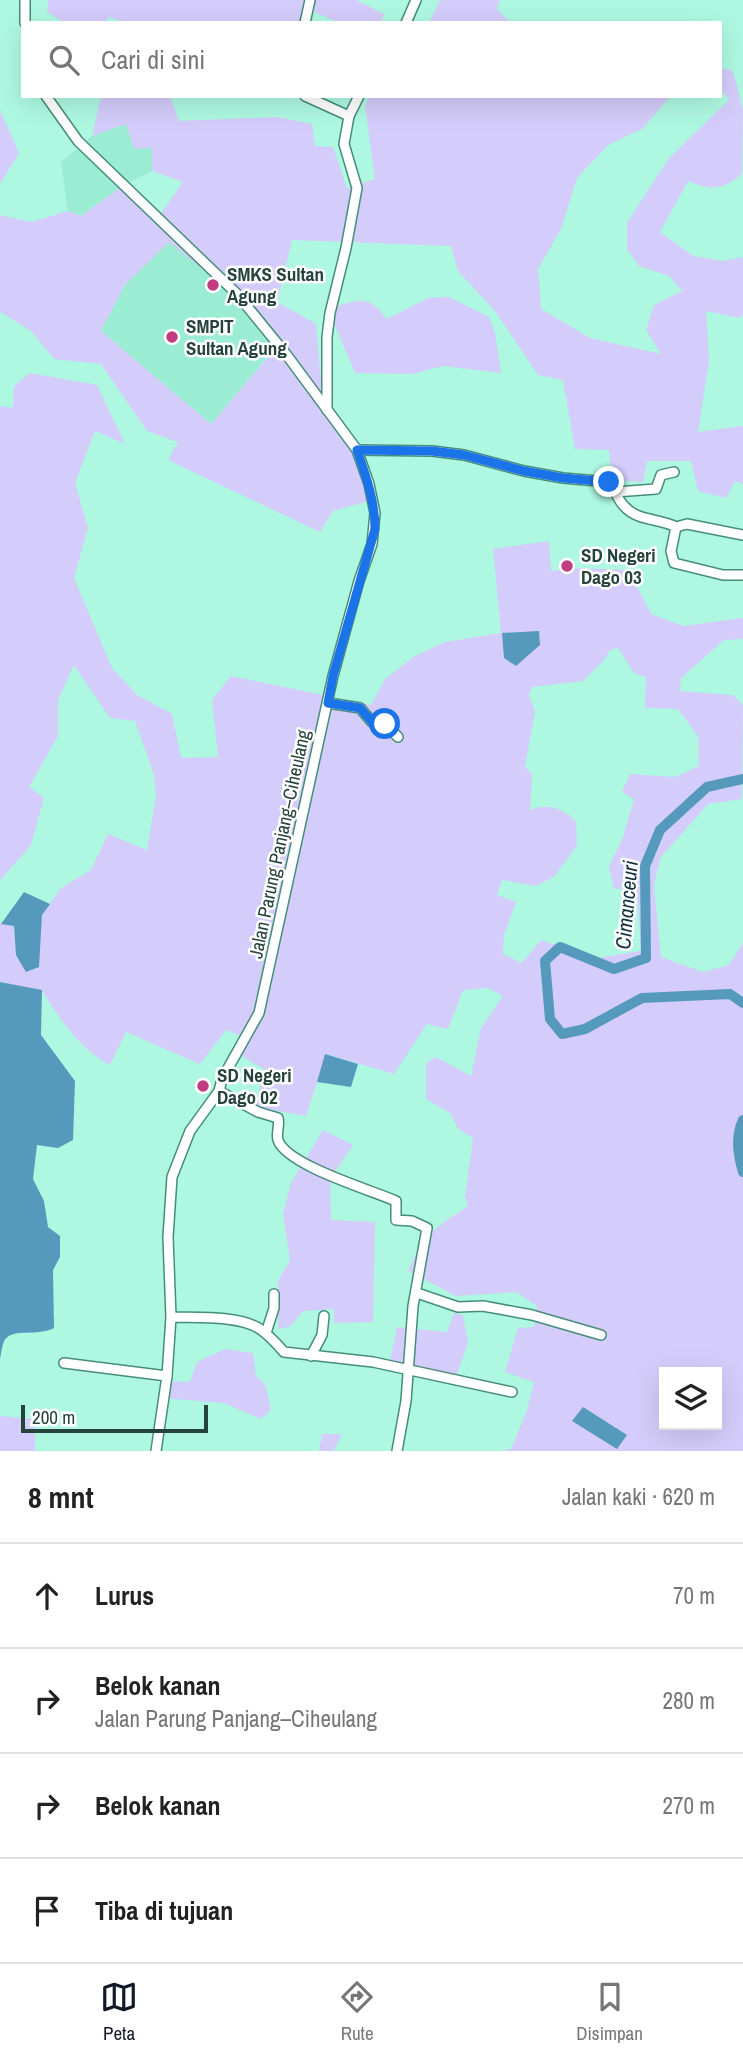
<!DOCTYPE html>
<html lang="id">
<meta charset="utf-8">
<style>
:root{--surface:#fff;--page:#f2f2f2;--text:#222;--muted:#767676;--line:#e0e0e0;--accent:#111827}
body{margin:0;font-family:"Archivo Narrow",sans-serif;background:var(--page);color:var(--text)}
.controls{position:absolute;right:21px;bottom:21px;display:grid;overflow:hidden;border-radius:0px;box-shadow:0 7px 28px #0002}
.controls button{width:63px;height:63px;display:grid;place-items:center;padding:0;border:0;border-bottom:2px solid var(--line);background:var(--surface);color:var(--text);font:35px sans-serif}
.scale{position:absolute;left:21px;bottom:18px;width:187px;box-sizing:border-box;padding-left:7px;border:4px solid #25433a;border-top:0;font-size:19px;line-height:24px;white-space:nowrap;color:#25433a;-webkit-text-stroke:5px #fff;paint-order:stroke}
.stop{position:absolute;width:21px;height:21px;margin:-16px;border:5px solid #1a73e8;border-radius:50%;background:#fff}
.stop.end{background:#1a73e8;border-color:#fff;box-shadow:0 2px 7px #0008}
.list{margin:0;padding:0;list-style:none}
h2{display:flex;justify-content:space-between;align-items:center;height:91px;margin:0;padding:0 28px;font-size:30px}
h2 small{font-size:23px;font-weight:400;color:var(--muted)}
.list li{display:grid;grid-template-columns:46px 1fr auto;gap:21px;align-items:center;box-sizing:border-box;height:105px;padding:0 28px;border-top:2px solid var(--line)}
.list b{display:block;font-size:26px;white-space:nowrap}
.list p{margin:0;font-size:23px;white-space:nowrap;color:var(--muted)}
.list em{font-size:23px;font-style:normal;color:var(--muted)}
.icon{flex:none;width:38px;height:38px;fill:none;stroke:currentColor;stroke-width:2;stroke-linecap:round;stroke-linejoin:round}
.map{position:relative;flex:none;width:743px;height:1451px;overflow:hidden}
.search{position:absolute;background:var(--surface);box-shadow:0 7px 28px #0002;left:21px;right:21px;top:21px;height:77px;display:flex;align-items:center;gap:18px;box-sizing:border-box;padding:0 24px;border-radius:0px;color:var(--muted);font-size:26px}
.sheet{height:511px;background:var(--surface)}
nav{display:flex;justify-content:space-around;align-items:center;box-sizing:border-box;height:98px;border-top:2px solid var(--line);background:var(--surface);font-size:19px;color:var(--muted)}
nav a{display:grid;justify-items:center;gap:4px}
nav .on{color:var(--accent)}
.map>svg:first-child{display:block}
.built{fill:#9aecd3}
.green{fill:#d4ccfa;fill-rule:evenodd}
.water{fill:#559abd}
.lines{fill:none;stroke-linecap:round;stroke-linejoin:round}
.river{stroke:#559abd;stroke-width:10}
.minor-casing{stroke:#458d79;stroke-width:12}
.minor{stroke:#fff;stroke-width:9}
.route{stroke:#1a73e8;stroke-width:9}
.poi-dot{fill:#c13c80;stroke:#fff;stroke-width:2.5}
.labels{text-anchor:middle;stroke-width:5;stroke-linejoin:round;paint-order:stroke}
.poi-label{font-size:19px;font-weight:bold;fill:#25433a;stroke:#fff;text-anchor:start}
.street-label{font-size:19px;fill:#25433a;stroke:#fff}
.water-label{font-size:21px;font-style:italic;fill:#103040;stroke:#fff}
</style>
<div class="map">
<svg width="743" height="1451" viewBox="0 0 743 1451">
<rect width="100%" height="100%" fill="#aef8e1"/>
<g class="built">
<polygon points="127,123 152,148 152,171 122,186 81,216 68,211 61,162 92,136"/>
<polygon points="169,241 223,285 278,344 211,424 101,331 124,286"/>
</g>
<g class="green">
<polygon points="48,0 356,0 384,14 381,23 340,23 307,9 303,23 127,23 110,17 103,23 65,23 47,12"/>
<polygon points="440,0 500,0 497,8 510,23 429,23"/>
<path d="M720 67 733 71 743 110 742 174C722 190 712 191 688 181L660 232 693 256 723 261 743 257V315L739 318 706 311 709 361 698 432 743 426V484L735 481 726 498 698 491 691 461H647L643 482 612 480 609 450 575 449 563 380 538 375 495 311 458 271 451 246 292 240 277 302 316 324 323 403 356 447 372 500 333 511 320 532 168 460 178 442 147 431 101 364 54 359 31 331 0 312V215L31 222 68 211 81 216 122 186 154 223 183 182 152 171V148L134 149 126 124 92 136 101 96H170L179 121 277 117 312 124 315 146 333 147 347 188 375 179 365 106 369 96H671L642 129 608 145 577 178 561 229 538 269 541 309 590 338 661 354 646 330 654 305 682 291 669 276 639 266 627 249V223L669 158 729 100 720 88ZM169 242 223 286 278 345 211 424 101 331 124 286Z"/>
<polygon points="0,110 19,153 0,184"/>
<path d="M449 297 489 317 495 333 501 373 443 366 412 374 355 373 333 321 337 306C364 298 369 297 387 319L428 298Z"/>
<path d="M30 373 97 385 125 444 95 431 75 483 88 528 74 578 112 668 137 695 172 714 181 758 218 757 212 700 231 676 371 705 385 679 415 656 445 642 501 633 493 549 549 541 551 571 581 568 629 570 651 614 683 626 743 618V639L724 640 681 678 680 691 733 695 743 705 742 799 708 804 661 857 654 885 661 957 703 972 729 965 743 943V1451H500L511 1449 527 1410 534 1382 505 1372 518 1328 534 1327 537 1306 516 1292 456 1296 408 1271 422 1240 444 1222 468 1206 465 1197 473 1138 458 1129 450 1113 426 1099V1063L436 1057 471 1076 481 1028 503 996 488 988 463 990 448 1029 427 1024 394 1074 326 1054 306 1116 255 1107 264 1069 238 1054 245 1038 226 1030 200 1064 126 1032 110 1065C79 1049 60 1019 42 991L0 982V923L14 926 16 955 39 939 42 915 61 888 91 870 108 834 147 850 156 796 154 775 135 721 110 718 74 665 58 700V736L29 787 44 798 31 845 0 880V406L13 408 14 386ZM618 648 635 674 646 677 645 708 678 709 698 736 699 766 675 777 630 774 622 792 634 799 623 837 609 867 614 889H623L628 876 636 878 641 951 597 958 541 940 522 963 503 954 504 935 516 902 497 895 502 880 535 886 554 877 577 845 576 821C560 807 549 803 530 810L532 774 525 767 535 711 529 695 532 687 583 681 604 660 610 650ZM664 1372H717V1425H664Z"/>
<polygon points="323,1130 353,1145 330,1179 331,1220 375,1222 373,1322 334,1323 334,1309 303,1311 291,1326 278,1329 278,1281 290,1260 283,1214 291,1183"/>
<polygon points="454,1313 463,1315 468,1343 455,1380 420,1378 389,1366 397,1327 447,1332"/>
<polygon points="225,1349 253,1353 256,1376 265,1384 271,1410 261,1419 224,1403 161,1398 164,1381 190,1382 197,1362"/>
<polygon points="0,1416 35,1419 35,1451 0,1451"/>
<polygon points="322,1434 342,1434 334,1451 319,1451"/>
</g>
<g class="water">
<polygon points="539,631 540,645 516,666 504,658 502,633"/>
<polygon points="24,892 50,904 42,915 39,967 26,972 16,955 14,926 1,924"/>
<path d="M0 982 42 990 41 1035 75 1081 73 1140 58 1148 37 1145 33 1179 44 1201 48 1227 60 1236V1257L53 1270 54 1328C38 1337 12 1327 4 1341 2 1346 1 1354 0 1359Z"/>
<polygon points="325,1054 358,1064 351,1087 317,1082"/>
<polygon points="583,1407 627,1435 617,1449 572,1421"/>
</g>
<g class="lines">
<g class="river">
<polyline points="743,779 707,787 660,830 645,866 646,958 614,969 560,947 545,961 550,1019 562,1034 585,1029 642,998 730,994 743,1003"/>
<path d="M743 1120C735 1137 738 1155 743 1172"/>
</g>
<g class="minor-casing">
<g id="minor">
<polyline points="25,0 25,23"/>
<polyline points="305,23 310,0"/>
<polyline points="406,23 416,0"/>
<polyline points="46,96 78,141 237,294 286,354 357,450 369,484 375,513 372,544 359,581 333,676 259,1013 222,1079 219,1091 190,1131 172,1177 168,1237 171,1317 167,1376 156,1451"/>
<polyline points="305,96 349,116"/>
<polyline points="327,410 327,337 330,313 346,248 357,188 344,144 349,116 359,96"/>
<path d="M357 450 432 451 464 455 524 471 563 478 609 482C615 489 617 499 624 506 638 522 660 518 676 527L671 551 674 563 723 575H743"/>
<polyline points="615,492 656,489 661,475 674,472"/>
<polyline points="676,527 687,524 743,535"/>
<polyline points="328,703 360,708 372,722 385,724 398,737"/>
<path d="M219 1091 258 1112 278 1118C280 1125 276 1133 278 1140 286 1165 371 1190 396 1201V1220L412 1221 427 1228 413 1306 406 1401 397 1451"/>
<polyline points="417,1293 458,1307 483,1306 532,1315 601,1335"/>
<path d="M171 1317C196 1318 239 1315 260 1329 269 1335 277 1344 284 1352L373 1362 512 1392"/>
<polyline points="266,1333 274,1308 274,1294"/>
<polyline points="311,1356 322,1335 324,1316"/>
<polyline points="64,1363 167,1376"/>
</g>
</g>
<use href="#minor" class="minor"/>
</g>
<g class="lines">
<path class="route" d="M385 724 372 722 360 708 328 703 333 676 375 529C375 501 366 476 357 450L432 451 464 455 524 471 563 478 609 482"/>
</g>
<g class="poi-dot">
<circle cx="213" cy="285" r="7"/>
<circle cx="172" cy="337" r="7"/>
<circle cx="567" cy="566" r="7"/>
<circle cx="203" cy="1086" r="7"/>
</g>
<g class="labels">
<g class="poi-label">
<text x="227" y="281">SMKS Sultan<tspan x="227" dy="22">Agung</tspan></text>
<text x="186" y="333">SMPIT<tspan x="186" dy="22">Sultan Agung</tspan></text>
<text x="581" y="562">SD Negeri<tspan x="581" dy="22">Dago 03</tspan></text>
<text x="217" y="1082">SD Negeri<tspan x="217" dy="22">Dago 02</tspan></text>
</g>
<g class="street-label">
<text transform="translate(279 844) rotate(-78)" y="7">Jalan Parung Panjang–Ciheulang</text>
</g>
<g class="water-label">
<text transform="translate(627 905) rotate(-85)" y="7">Cimanceuri</text>
</g>
</g>
</svg>
<div class="controls">
<button><svg class="icon" aria-label="layers" viewBox="0 0 24 24"><path d="M12 4l9 5-9 5-9-5zM3 14l9 5 9-5"/></svg></button>
</div>
<div class="scale">200 m</div>
<div class="stop" style="left:385px;top:724px"></div>
<div class="stop end" style="left:609px;top:482px"></div>
<div class="search"><svg class="icon" aria-label="search" viewBox="0 0 24 24"><circle cx="10" cy="10" r="6"/><path d="M15 15l6 6"/></svg>Cari di sini</div>
</div>
<section class="sheet">
<h2>8 mnt<small>Jalan kaki · 620 m</small></h2>
<ul class="list">
<li><svg class="icon" aria-label="ahead" viewBox="0 0 24 24"><path d="M12 20V5M6 11l6-6 6 6"/></svg><div><b>Lurus</b></div><em>70 m</em></li>
<li><svg class="icon" aria-label="right" viewBox="0 0 24 24"><path d="M7 20v-9h11M14 6l5 5-5 5"/></svg><div><b>Belok kanan</b><p>Jalan Parung Panjang–Ciheulang</p></div><em>280 m</em></li>
<li><svg class="icon" aria-label="right" viewBox="0 0 24 24"><path d="M7 20v-9h11M14 6l5 5-5 5"/></svg><div><b>Belok kanan</b></div><em>270 m</em></li>
<li><svg class="icon" aria-label="arrive" viewBox="0 0 24 24"><path d="M6 21V4h12l-3 4 3 4H6"/></svg><div><b>Tiba di tujuan</b></div></li>
</ul>
</section>
<nav>
<a class="on"><svg class="icon" aria-label="map" viewBox="0 0 24 24"><path d="M3 6l6-2 6 2 6-2v14l-6 2-6-2-6 2zM9 4v14M15 6v14"/></svg>Peta</a>
<a><svg class="icon" aria-label="directions" viewBox="0 0 24 24"><path d="M12 3l9 9-9 9-9-9zM9 14v-3h6M13 9l2 2-2 2"/></svg>Rute</a>
<a><svg class="icon" aria-label="saved" viewBox="0 0 24 24"><path d="M7 4h10v16l-5-4-5 4z"/></svg>Disimpan</a>
</nav>
